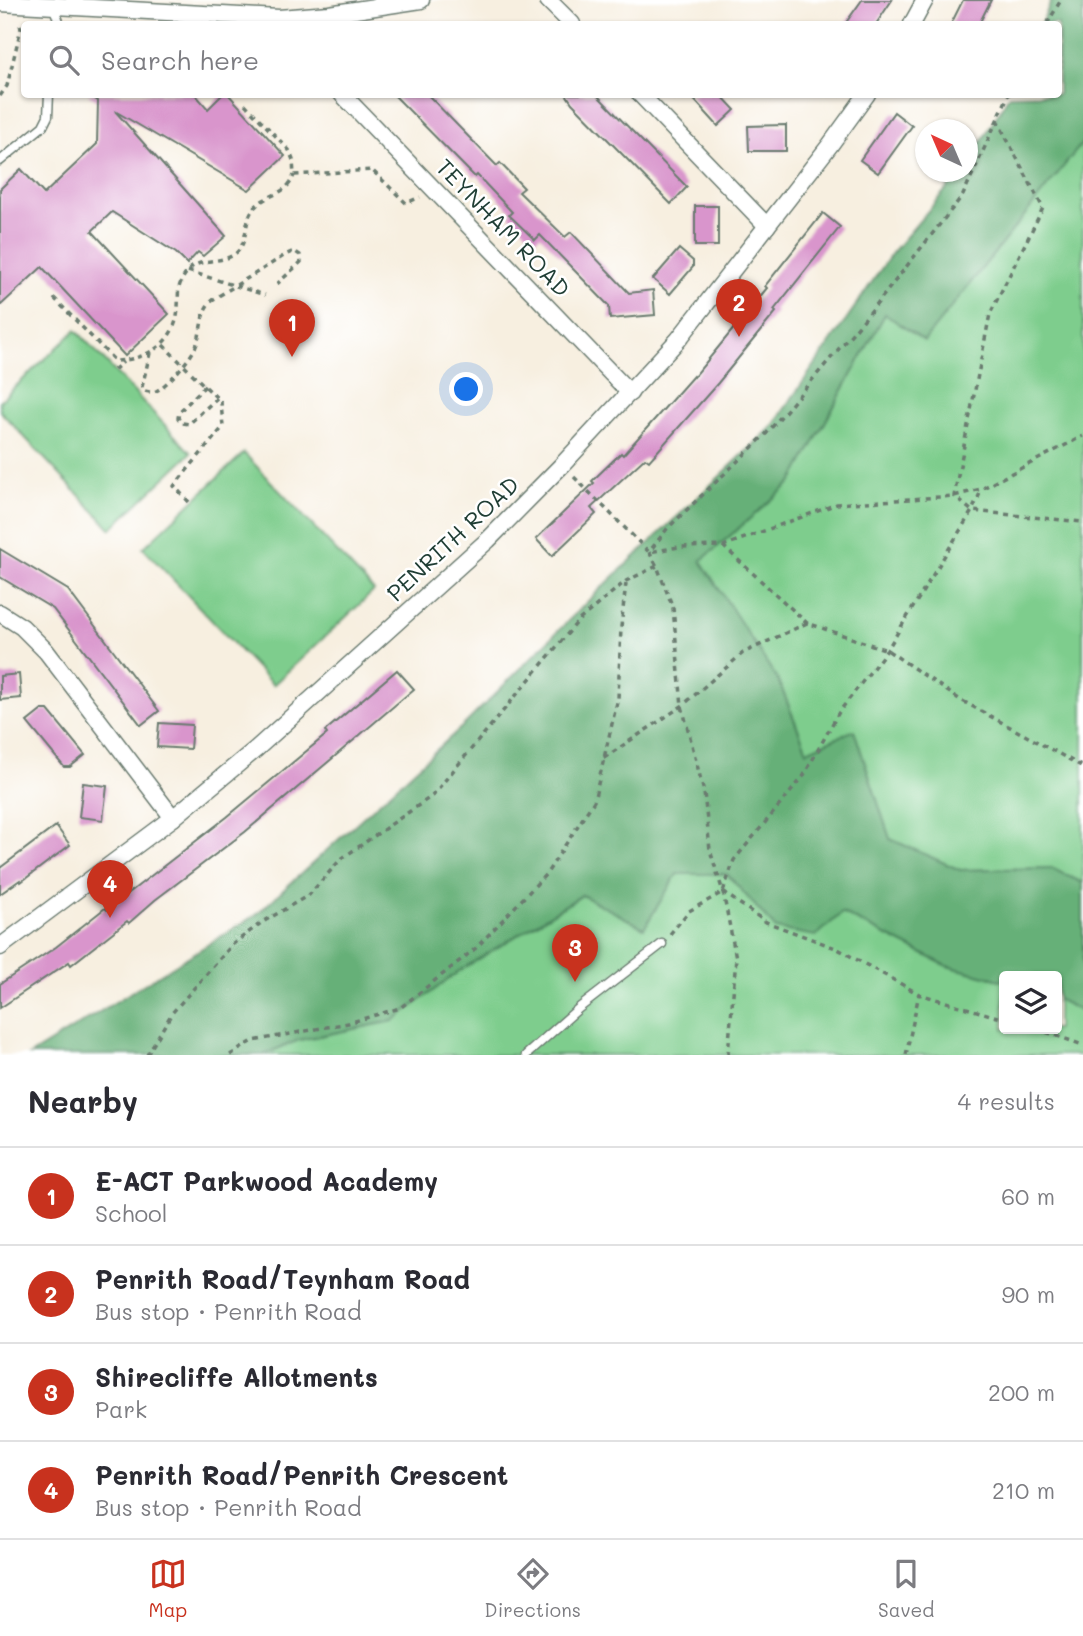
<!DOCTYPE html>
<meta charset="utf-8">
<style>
:root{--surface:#fff;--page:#f2f2f3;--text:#2b2b33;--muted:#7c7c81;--line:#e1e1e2;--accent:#c8321e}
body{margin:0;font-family:Mali,sans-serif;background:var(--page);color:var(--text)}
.controls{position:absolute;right:21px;bottom:21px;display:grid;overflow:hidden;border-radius:7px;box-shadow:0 2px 5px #0004}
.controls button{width:63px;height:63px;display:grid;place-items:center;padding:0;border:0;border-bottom:2px solid var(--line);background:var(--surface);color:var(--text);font:35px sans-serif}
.compass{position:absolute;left:915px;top:119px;width:63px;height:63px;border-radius:50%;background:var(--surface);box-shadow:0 2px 5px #0004;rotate:316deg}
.you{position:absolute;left:467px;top:390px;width:24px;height:24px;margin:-18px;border:5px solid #fff;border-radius:50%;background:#1a73e8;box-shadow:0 0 0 10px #1a73e833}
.badge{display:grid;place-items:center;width:46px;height:46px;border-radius:50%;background:var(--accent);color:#fff;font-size:23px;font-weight:700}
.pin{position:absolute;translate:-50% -58px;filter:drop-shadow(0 2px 4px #0008)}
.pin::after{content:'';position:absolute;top:37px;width:24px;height:21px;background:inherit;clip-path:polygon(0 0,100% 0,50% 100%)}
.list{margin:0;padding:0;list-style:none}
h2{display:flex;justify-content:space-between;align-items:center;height:91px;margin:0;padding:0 28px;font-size:30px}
h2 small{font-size:23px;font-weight:400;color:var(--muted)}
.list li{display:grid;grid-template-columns:46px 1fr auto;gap:21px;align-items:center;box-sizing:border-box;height:98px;padding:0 28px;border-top:2px solid var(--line)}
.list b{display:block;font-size:26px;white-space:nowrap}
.list p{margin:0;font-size:23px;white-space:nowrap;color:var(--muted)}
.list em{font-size:23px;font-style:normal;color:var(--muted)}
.icon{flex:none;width:38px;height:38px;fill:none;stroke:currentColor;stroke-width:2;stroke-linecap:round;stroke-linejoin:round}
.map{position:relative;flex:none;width:1083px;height:1055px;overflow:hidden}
.search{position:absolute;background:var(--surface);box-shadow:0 2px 5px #0004;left:21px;right:21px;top:21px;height:77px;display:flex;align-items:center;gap:18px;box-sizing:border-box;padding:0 24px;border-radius:7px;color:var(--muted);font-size:26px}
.sheet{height:483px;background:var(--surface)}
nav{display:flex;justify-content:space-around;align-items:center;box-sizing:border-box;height:98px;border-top:2px solid var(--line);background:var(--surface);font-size:19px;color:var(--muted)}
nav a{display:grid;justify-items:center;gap:4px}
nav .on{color:var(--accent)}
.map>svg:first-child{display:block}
.green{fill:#7ecd8d;stroke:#4e8560;stroke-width:2}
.forest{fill:#66b078;stroke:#427656;stroke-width:2}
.building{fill:#d995cc}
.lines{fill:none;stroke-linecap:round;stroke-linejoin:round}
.lane-casing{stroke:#6b7b70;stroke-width:11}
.street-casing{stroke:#6b7b70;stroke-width:19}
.path{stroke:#6b7b70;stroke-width:3.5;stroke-dasharray:5 5;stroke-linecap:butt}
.lane{stroke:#fff;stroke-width:8}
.street{stroke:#fff;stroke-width:16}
.labels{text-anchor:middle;stroke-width:5;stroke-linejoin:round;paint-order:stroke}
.street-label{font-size:23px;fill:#1f3d34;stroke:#fff}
</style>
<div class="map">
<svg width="1083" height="1055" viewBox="0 0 1083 1055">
<rect width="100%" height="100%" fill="#fff"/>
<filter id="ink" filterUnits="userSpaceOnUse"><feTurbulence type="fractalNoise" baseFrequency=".0143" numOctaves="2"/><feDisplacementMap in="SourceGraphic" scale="14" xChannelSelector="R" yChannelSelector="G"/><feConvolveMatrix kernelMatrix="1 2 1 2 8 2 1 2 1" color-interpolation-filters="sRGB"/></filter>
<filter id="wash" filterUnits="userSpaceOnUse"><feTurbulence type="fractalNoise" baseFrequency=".00686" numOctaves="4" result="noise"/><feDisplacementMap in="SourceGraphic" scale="28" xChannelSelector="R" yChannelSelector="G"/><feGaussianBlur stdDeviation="1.57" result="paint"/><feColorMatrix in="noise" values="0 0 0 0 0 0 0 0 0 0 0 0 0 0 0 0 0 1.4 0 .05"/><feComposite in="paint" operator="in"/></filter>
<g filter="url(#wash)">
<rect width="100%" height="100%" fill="#f7efe0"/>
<g class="green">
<polygon points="1083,142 1083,883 1051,868 960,870 890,839 854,731 807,751 779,682 700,561 792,482 885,314 924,341"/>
<polygon points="76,330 191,453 111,529 0,411 0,401"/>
<polygon points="244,453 374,591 273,685 143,548"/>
<polygon points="677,874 727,874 777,929 842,913 947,966 1004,981 1004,1029 1057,1029 1057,999 1083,1012 1083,1055 262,1055 299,1040 393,1021 459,971 583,895 644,928"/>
</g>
<polygon class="forest" points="1052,0 1083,0 1083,142 924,341 885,314 792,482 701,561 779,682 807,751 854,730 890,839 960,870 1051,868 1083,883 1083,1012 1057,999 1057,976 1004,976 1004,981 947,966 842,913 816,936 776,929 727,874 677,874 644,928 582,895 459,971 393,1021 299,1040 262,1055 30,1055 257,914 466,723 591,598 772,427 892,253 961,172 968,172 968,164 1009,95 1058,94 1058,24 1041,24"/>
<g id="blocks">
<g class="building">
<polygon points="862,0 892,0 876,24 845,24"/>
<polygon points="963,0 991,0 979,24 951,24"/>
<polygon points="88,94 195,94 208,109 223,94 228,94 285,156 249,190 115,111 226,236 203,256 198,252 187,264 176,253 112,212 92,231 169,314 125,356 42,267 0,306 0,189 21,169 44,194 97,144 98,101"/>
<polygon points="393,94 427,94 497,166 500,163 524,188 519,192 565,237 571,232 629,293 653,290 655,315 610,319 609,306 575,271 540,235 535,240 509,215 512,212 477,175 475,177"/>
<polygon points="566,94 596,94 687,187 671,204 572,103"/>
<polygon points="689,94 720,94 735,110 718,126"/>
<polygon points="894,112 912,126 878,173 860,160"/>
<polygon points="786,125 786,151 749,151 748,126"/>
<rect x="695" y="206" width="23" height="40"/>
<polygon points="823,213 840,227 774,310 776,312 718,383 649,461 645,458 591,508 596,514 552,556 536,539 594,483 592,481 621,453 623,455 693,376 694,377 767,288 765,286"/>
<polygon points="679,249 693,261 693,267 670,294 653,279"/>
<polygon points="0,549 68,590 159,711 141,725 53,609 0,577"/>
<polygon points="397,670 414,689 334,757 245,832 155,900 129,923 127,921 71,965 69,962 0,1008 0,984 56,947 105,908 107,910 227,817 327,734 325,731"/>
<polygon points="19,674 21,698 0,700 0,676"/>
<polygon points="42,710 48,710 85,755 70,767 64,767 27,722"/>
<polygon points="159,723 192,725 190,749 157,747"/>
<polygon points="83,783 107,786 103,820 79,817"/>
<polygon points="56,826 70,845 21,882 20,880 0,894 0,868"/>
</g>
</g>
</g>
<g filter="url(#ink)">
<use href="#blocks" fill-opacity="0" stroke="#6b7b70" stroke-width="2"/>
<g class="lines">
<g class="lane-casing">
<g id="lane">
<polyline points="53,6 60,24"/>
<polyline points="0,161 43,126 48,116 49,94"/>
<polyline points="526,1055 579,1008 662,944"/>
</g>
</g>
<g class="street-casing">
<g id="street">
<polyline points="548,0 572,24"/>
<polyline points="0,3 279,18 329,14 421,0"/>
<polyline points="912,24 925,0"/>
<polyline points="342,94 630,393"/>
<polyline points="640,94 767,226"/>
<polyline points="0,613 22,627 46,651 173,818"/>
<polyline points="0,947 173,818 256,749 488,540 562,465 678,340 830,145 867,94"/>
</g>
</g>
<g class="path">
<polyline points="1047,24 1061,0"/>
<polyline points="0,96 7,86 21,28 19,22"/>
<polyline points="245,104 289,150 293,160 294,175 372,170 406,203 420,197"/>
<polyline points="997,120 1043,208 990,314 954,496 972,511 1083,522"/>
<polyline points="188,271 265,295"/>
<path d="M54 298 115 361C147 360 177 342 178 307 179 291 176 287 187 272 199 256 222 265 236 253 249 242 243 221 254 208 267 193 287 196 294 175"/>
<polyline points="163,345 221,402 223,427 174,486 190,503"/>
<path d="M150 353 142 387 145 391C149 392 152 393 156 391 167 386 192 357 196 346 203 329 199 313 212 300L287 254 294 251 300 255 301 262 277 284"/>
<polyline points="114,370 123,362"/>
<polyline points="205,386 179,412 178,418 182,423 189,424 217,398"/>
<polyline points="574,477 649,552 679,547 723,546 837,504 954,496 981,489 1083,436"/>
<polyline points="723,546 807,623 887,650 959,699 1083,767"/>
<polyline points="604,758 682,706 743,653 807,623"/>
<polyline points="723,892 766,922 836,948 919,994 1004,1019"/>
<polyline points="670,934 689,911 723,892 734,860 803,777 839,712 887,650 972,511 981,491"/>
<polyline points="1037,1029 1083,1045"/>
<polyline points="147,1055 172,1013 233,944 261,923 309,895 341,859 432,796 579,620 626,581 657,566"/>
<polyline points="230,1055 253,1041 348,1023 400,1008 476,948 547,873 594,801 618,698 621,627 626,583"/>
<polyline points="728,1055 736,958 723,892 710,850 704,792 682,706 673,608 657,566 649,552 667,529 766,434 872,310 963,195 1009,94"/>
<polyline points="906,1055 919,994"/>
</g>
<use href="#lane" class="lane"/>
<use href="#street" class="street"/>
</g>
</g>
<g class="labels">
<g class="street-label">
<text transform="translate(503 228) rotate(46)" y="8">TEYNHAM ROAD</text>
<text transform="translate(453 539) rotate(-43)" y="8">PENRITH ROAD</text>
</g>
</g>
</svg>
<div class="controls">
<button><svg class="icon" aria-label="layers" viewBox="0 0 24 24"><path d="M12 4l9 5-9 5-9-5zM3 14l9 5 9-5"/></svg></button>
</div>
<svg class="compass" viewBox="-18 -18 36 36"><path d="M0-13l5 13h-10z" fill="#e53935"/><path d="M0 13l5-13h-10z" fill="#7c7c81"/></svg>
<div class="you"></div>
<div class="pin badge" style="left:292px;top:357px">1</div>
<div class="pin badge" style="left:739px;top:337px">2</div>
<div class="pin badge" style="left:575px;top:982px">3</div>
<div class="pin badge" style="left:110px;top:918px">4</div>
<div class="search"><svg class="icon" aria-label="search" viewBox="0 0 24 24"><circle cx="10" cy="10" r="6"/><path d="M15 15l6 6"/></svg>Search here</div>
</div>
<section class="sheet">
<h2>Nearby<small>4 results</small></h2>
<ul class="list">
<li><span class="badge">1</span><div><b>E-ACT Parkwood Academy</b><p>School</p></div><em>60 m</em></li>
<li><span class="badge">2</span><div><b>Penrith Road/Teynham Road</b><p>Bus stop · Penrith Road</p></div><em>90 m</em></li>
<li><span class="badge">3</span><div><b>Shirecliffe Allotments</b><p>Park</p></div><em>200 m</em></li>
<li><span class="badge">4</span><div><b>Penrith Road/Penrith Crescent</b><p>Bus stop · Penrith Road</p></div><em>210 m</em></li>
</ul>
</section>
<nav>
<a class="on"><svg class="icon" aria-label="map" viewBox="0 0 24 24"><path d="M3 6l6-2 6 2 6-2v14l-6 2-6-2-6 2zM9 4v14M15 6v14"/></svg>Map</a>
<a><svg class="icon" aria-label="directions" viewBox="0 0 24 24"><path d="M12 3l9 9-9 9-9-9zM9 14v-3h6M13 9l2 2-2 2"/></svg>Directions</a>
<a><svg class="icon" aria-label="saved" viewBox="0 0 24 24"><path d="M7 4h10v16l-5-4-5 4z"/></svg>Saved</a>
</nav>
